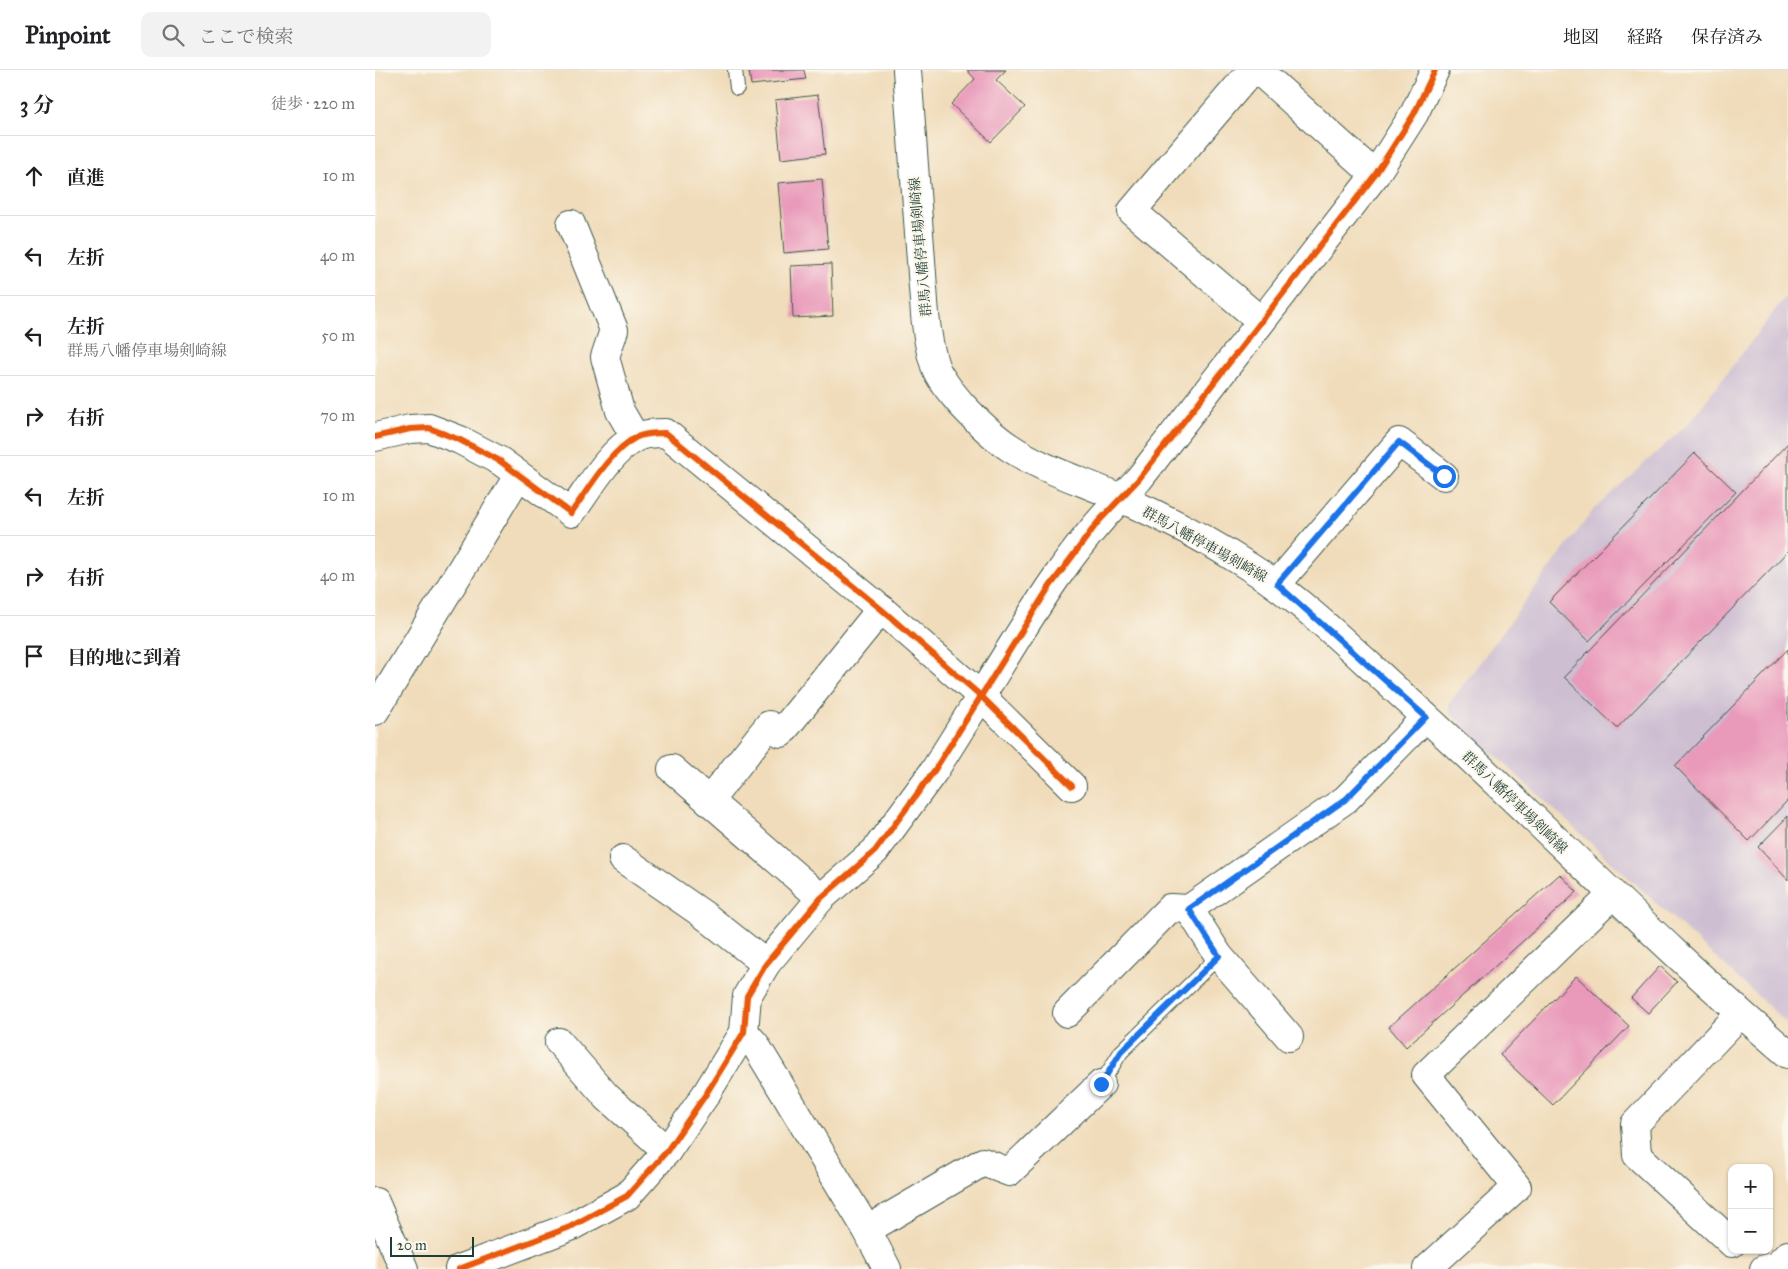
<!DOCTYPE html>
<html lang="ja">
<meta charset="utf-8">
<style>
:root{--surface:#fff;--page:#f2f2f2;--text:#202124;--muted:#757577;--line:#e0e0e0}
body{margin:0;font-family:"IM FELL Great Primer","Noto Serif JP",serif;background:var(--page);color:var(--text)}
.controls{position:absolute;right:15px;bottom:15px;display:grid;overflow:hidden;border-radius:10px;box-shadow:0 1px 4px #0004}
.controls button{width:45px;height:45px;display:grid;place-items:center;padding:0;border:0;border-bottom:1px solid var(--line);background:var(--surface);color:var(--text);font:25px sans-serif}
.scale{position:absolute;left:15px;bottom:12px;width:84px;box-sizing:border-box;padding-left:5px;border:2px solid #1f3d34;border-top:0;font-size:14px;line-height:18px;white-space:nowrap;color:#1f3d34;-webkit-text-stroke:4px #fbf7ec;paint-order:stroke}
.stop{position:absolute;width:15px;height:15px;margin:-11px;border:4px solid #1a73e8;border-radius:50%;background:#fff}
.stop.end{background:#1a73e8;border-color:#fff;box-shadow:0 1px 5px #0008}
.list{margin:0;padding:0;list-style:none}
h2{display:flex;justify-content:space-between;align-items:center;height:65px;margin:0;padding:0 20px;font-size:21px}
h2 small{font-size:16px;font-weight:400;color:var(--muted)}
.list li{display:grid;grid-template-columns:32px 1fr auto;gap:15px;align-items:center;box-sizing:border-box;height:80px;padding:0 20px;border-top:1px solid var(--line)}
.list b{display:block;font-size:19px;white-space:nowrap}
.list p{margin:0;font-size:16px;white-space:nowrap;color:var(--muted)}
.list em{font-size:16px;font-style:normal;color:var(--muted)}
.icon{flex:none;width:28px;height:28px;fill:none;stroke:currentColor;stroke-width:2;stroke-linecap:round;stroke-linejoin:round}
.map{position:relative;flex:none;width:1413px;height:1199px;overflow:hidden}
header{display:flex;align-items:center;gap:30px;box-sizing:border-box;height:70px;padding:0 25px;background:var(--surface);border-bottom:1px solid var(--line)}
header strong{font-size:24px}
nav{display:flex;gap:28px;margin-inline-start:auto;font-size:18px}
.search{width:350px;height:45px;background:var(--page);display:flex;align-items:center;gap:12px;box-sizing:border-box;padding:0 18px;border-radius:10px;color:var(--muted);font-size:19px}
main{display:flex}
aside{flex:1;background:var(--surface)}
.map>svg:first-child{display:block}
.industrial{fill:#cdbed2}
.building{fill:#e99aba}
.lines{fill:none;stroke-linecap:round;stroke-linejoin:round}
.service-casing{stroke:#3e5548;stroke-width:16}
.minor-casing{stroke:#3e5548;stroke-width:30}
.tertiary-casing{stroke:#3e5548;stroke-width:30}
.secondary-casing{stroke:#3e5548;stroke-width:30}
.service{stroke:#fff;stroke-width:14}
.minor{stroke:#fff;stroke-width:28}
.tertiary{stroke:#fff;stroke-width:28}
.secondary{stroke:#fff;stroke-width:28}
.cycleway-casing{stroke:#fbf7ec;stroke-width:9}
.cycleway{stroke:#e8590c;stroke-width:6}
.route{stroke:#1a73e8;stroke-width:6}
.labels{text-anchor:middle;stroke-width:4;stroke-linejoin:round;paint-order:stroke}
.street-label{font-size:14px;fill:#1f3d34;stroke:#fbf7ec}
</style>
<header>
<strong>Pinpoint</strong>
<div class="search"><svg class="icon" aria-label="search" viewBox="0 0 24 24"><circle cx="10" cy="10" r="6"/><path d="M15 15l6 6"/></svg>ここで検索</div>
<nav><a>地図</a><a>経路</a><a>保存済み</a></nav>
</header>
<main>
<aside>
<h2>3 分<small>徒歩 · 220 m</small></h2>
<ul class="list">
<li><svg class="icon" aria-label="ahead" viewBox="0 0 24 24"><path d="M12 20V5M6 11l6-6 6 6"/></svg><div><b>直進</b></div><em>10 m</em></li>
<li><svg class="icon" aria-label="left" viewBox="0 0 24 24"><path d="M17 20v-9H6M10 6l-5 5 5 5"/></svg><div><b>左折</b></div><em>40 m</em></li>
<li><svg class="icon" aria-label="left" viewBox="0 0 24 24"><path d="M17 20v-9H6M10 6l-5 5 5 5"/></svg><div><b>左折</b><p>群馬八幡停車場剣崎線</p></div><em>50 m</em></li>
<li><svg class="icon" aria-label="right" viewBox="0 0 24 24"><path d="M7 20v-9h11M14 6l5 5-5 5"/></svg><div><b>右折</b></div><em>70 m</em></li>
<li><svg class="icon" aria-label="left" viewBox="0 0 24 24"><path d="M17 20v-9H6M10 6l-5 5 5 5"/></svg><div><b>左折</b></div><em>10 m</em></li>
<li><svg class="icon" aria-label="right" viewBox="0 0 24 24"><path d="M7 20v-9h11M14 6l5 5-5 5"/></svg><div><b>右折</b></div><em>40 m</em></li>
<li><svg class="icon" aria-label="arrive" viewBox="0 0 24 24"><path d="M6 21V4h12l-3 4 3 4H6"/></svg><div><b>目的地に到着</b></div></li>
</ul>
</aside>
<div class="map">
<svg width="1413" height="1199" viewBox="0 0 1413 1199">
<rect width="100%" height="100%" fill="#fbf7ec"/>
<filter id="ink" filterUnits="userSpaceOnUse"><feTurbulence type="fractalNoise" baseFrequency=".02" numOctaves="2"/><feDisplacementMap in="SourceGraphic" scale="10" xChannelSelector="R" yChannelSelector="G"/><feConvolveMatrix kernelMatrix="1 2 1 2 8 2 1 2 1" color-interpolation-filters="sRGB"/></filter>
<filter id="wash" filterUnits="userSpaceOnUse"><feTurbulence type="fractalNoise" baseFrequency=".0096" numOctaves="4" result="noise"/><feDisplacementMap in="SourceGraphic" scale="20" xChannelSelector="R" yChannelSelector="G"/><feGaussianBlur stdDeviation="1.12" result="paint"/><feColorMatrix in="noise" values="0 0 0 0 0 0 0 0 0 0 0 0 0 0 0 0 0 1.4 0 .05"/><feComposite in="paint" operator="in"/></filter>
<g filter="url(#wash)">
<rect width="100%" height="100%" fill="#f0dcba"/>
<polygon class="industrial" points="1413,223 1413,954 1075,644 1074,634 1219,439 1314,353"/>
<g id="blocks">
<g class="building">
<polygon points="374,0 429,0 431,9 376,15"/>
<polygon points="592,0 631,0 621,10 650,37 616,72 576,34 600,9"/>
<polygon points="443,25 450,84 406,89 400,30"/>
<polygon points="447,109 453,179 409,183 403,113"/>
<polygon points="456,194 458,246 418,248 416,196"/>
<polygon points="1413,373 1413,481 1242,658 1189,607"/>
<polygon points="1320,383 1361,422 1214,571 1174,532"/>
<polygon points="1413,579 1413,730 1374,771 1300,696"/>
<polygon points="1413,746 1413,810 1383,777"/>
<polygon points="1185,804 1202,822 1031,977 1014,957"/>
<polygon points="1285,896 1302,912 1273,943 1256,928"/>
<polygon points="1201,906 1254,956 1178,1035 1125,985"/>
</g>
</g>
</g>
<g filter="url(#ink)">
<use href="#blocks" fill-opacity="0" stroke="#3e5548" stroke-width="1"/>
<g class="lines">
<g class="service-casing">
<g id="service">
<polyline points="360,0 362,18"/>
<polyline points="726,1014 746,982 844,886"/>
</g>
</g>
<g class="minor-casing">
<g id="minor">
<polyline points="877,0 757,141 886,251"/>
<polyline points="883,0 1000,105"/>
<polyline points="196,154 239,260 230,287 245,341 260,367"/>
<path d="M0 367 35 359 54 358 85 370 125 391 196 443C213 420 235 381 260 368 269 363 281 363 291 363L506 539 606 626 697 716"/>
<polyline points="746,428 764,409 1000,105 1039,44 1060,0"/>
<polyline points="902,514 1024,372 1069,406"/>
<polyline points="0,641 143,406"/>
<polyline points="297,699 446,828"/>
<polyline points="334,731 394,655 406,663 506,539"/>
<polyline points="248,789 329,845 391,894"/>
<polyline points="692,943 795,838 814,839"/>
<polyline points="369,962 380,974 492,1160 512,1199"/>
<polyline points="914,967 844,886 814,839 971,729 1051,647"/>
<polyline points="184,972 232,1027 292,1081"/>
<polyline points="0,1132 29,1199"/>
<polyline points="492,1160 608,1092 634,1102 726,1014"/>
<polyline points="1357,1173 1262,1085 1260,1054 1365,944"/>
<polyline points="84,1199 195,1157 252,1126 292,1081 331,1024 369,962 372,926 391,894 446,828 500,781 559,701 606,626"/>
<polyline points="1052,1199 1142,1117 1051,1005 1237,825"/>
<polyline points="1389,1199 1402,1196 1413,1185"/>
</g>
</g>
<g class="tertiary-casing">
<path id="tertiary" d="M606 626C649 557 689 486 746 428"/>
</g>
<g class="secondary-casing">
<path id="secondary" d="M532 0 550 245C552 262 554 279 560 296 565 310 577 323 586 334 601 350 616 365 634 377 668 400 708 411 745 428 789 447 833 470 873 496 930 532 979 582 1029 627 1159 744 1280 871 1413 984"/>
</g>
<use href="#service" class="service"/>
<use href="#minor" class="minor"/>
<use href="#tertiary" class="tertiary"/>
<use href="#secondary" class="secondary"/>
<g class="cycleway-casing">
<g id="cycleway">
<path d="M0 367 35 359 54 358 85 370 125 391 196 443C213 420 235 381 260 368 269 363 281 363 291 363L506 539 606 626 697 716"/>
<polyline points="84,1199 195,1157 252,1126 292,1081 331,1024 369,962 372,926 391,894 446,828 500,781 559,701 673,519 723,452 764,409 1000,105 1039,44 1060,0"/>
</g>
</g>
<use href="#cycleway" class="cycleway"/>
</g>
</g>
<g class="lines" filter="url(#ink)">
<polyline class="route" points="726,1014 746,982 844,886 814,839 971,729 1051,647 902,514 1024,372 1069,406"/>
</g>
<g class="labels">
<g class="street-label">
<text transform="translate(545 177) rotate(-95)" y="5">群馬八幡停車場剣崎線</text>
<text transform="translate(830 474) rotate(29)" y="5">群馬八幡停車場剣崎線</text>
<text transform="translate(1140 732) rotate(44)" y="5">群馬八幡停車場剣崎線</text>
</g>
</g>
</svg>
<div class="controls">
<button>+</button>
<button>−</button>
</div>
<div class="scale">20 m</div>
<div class="stop" style="left:1069px;top:406px"></div>
<div class="stop end" style="left:726px;top:1014px"></div>
</div>
</main>
